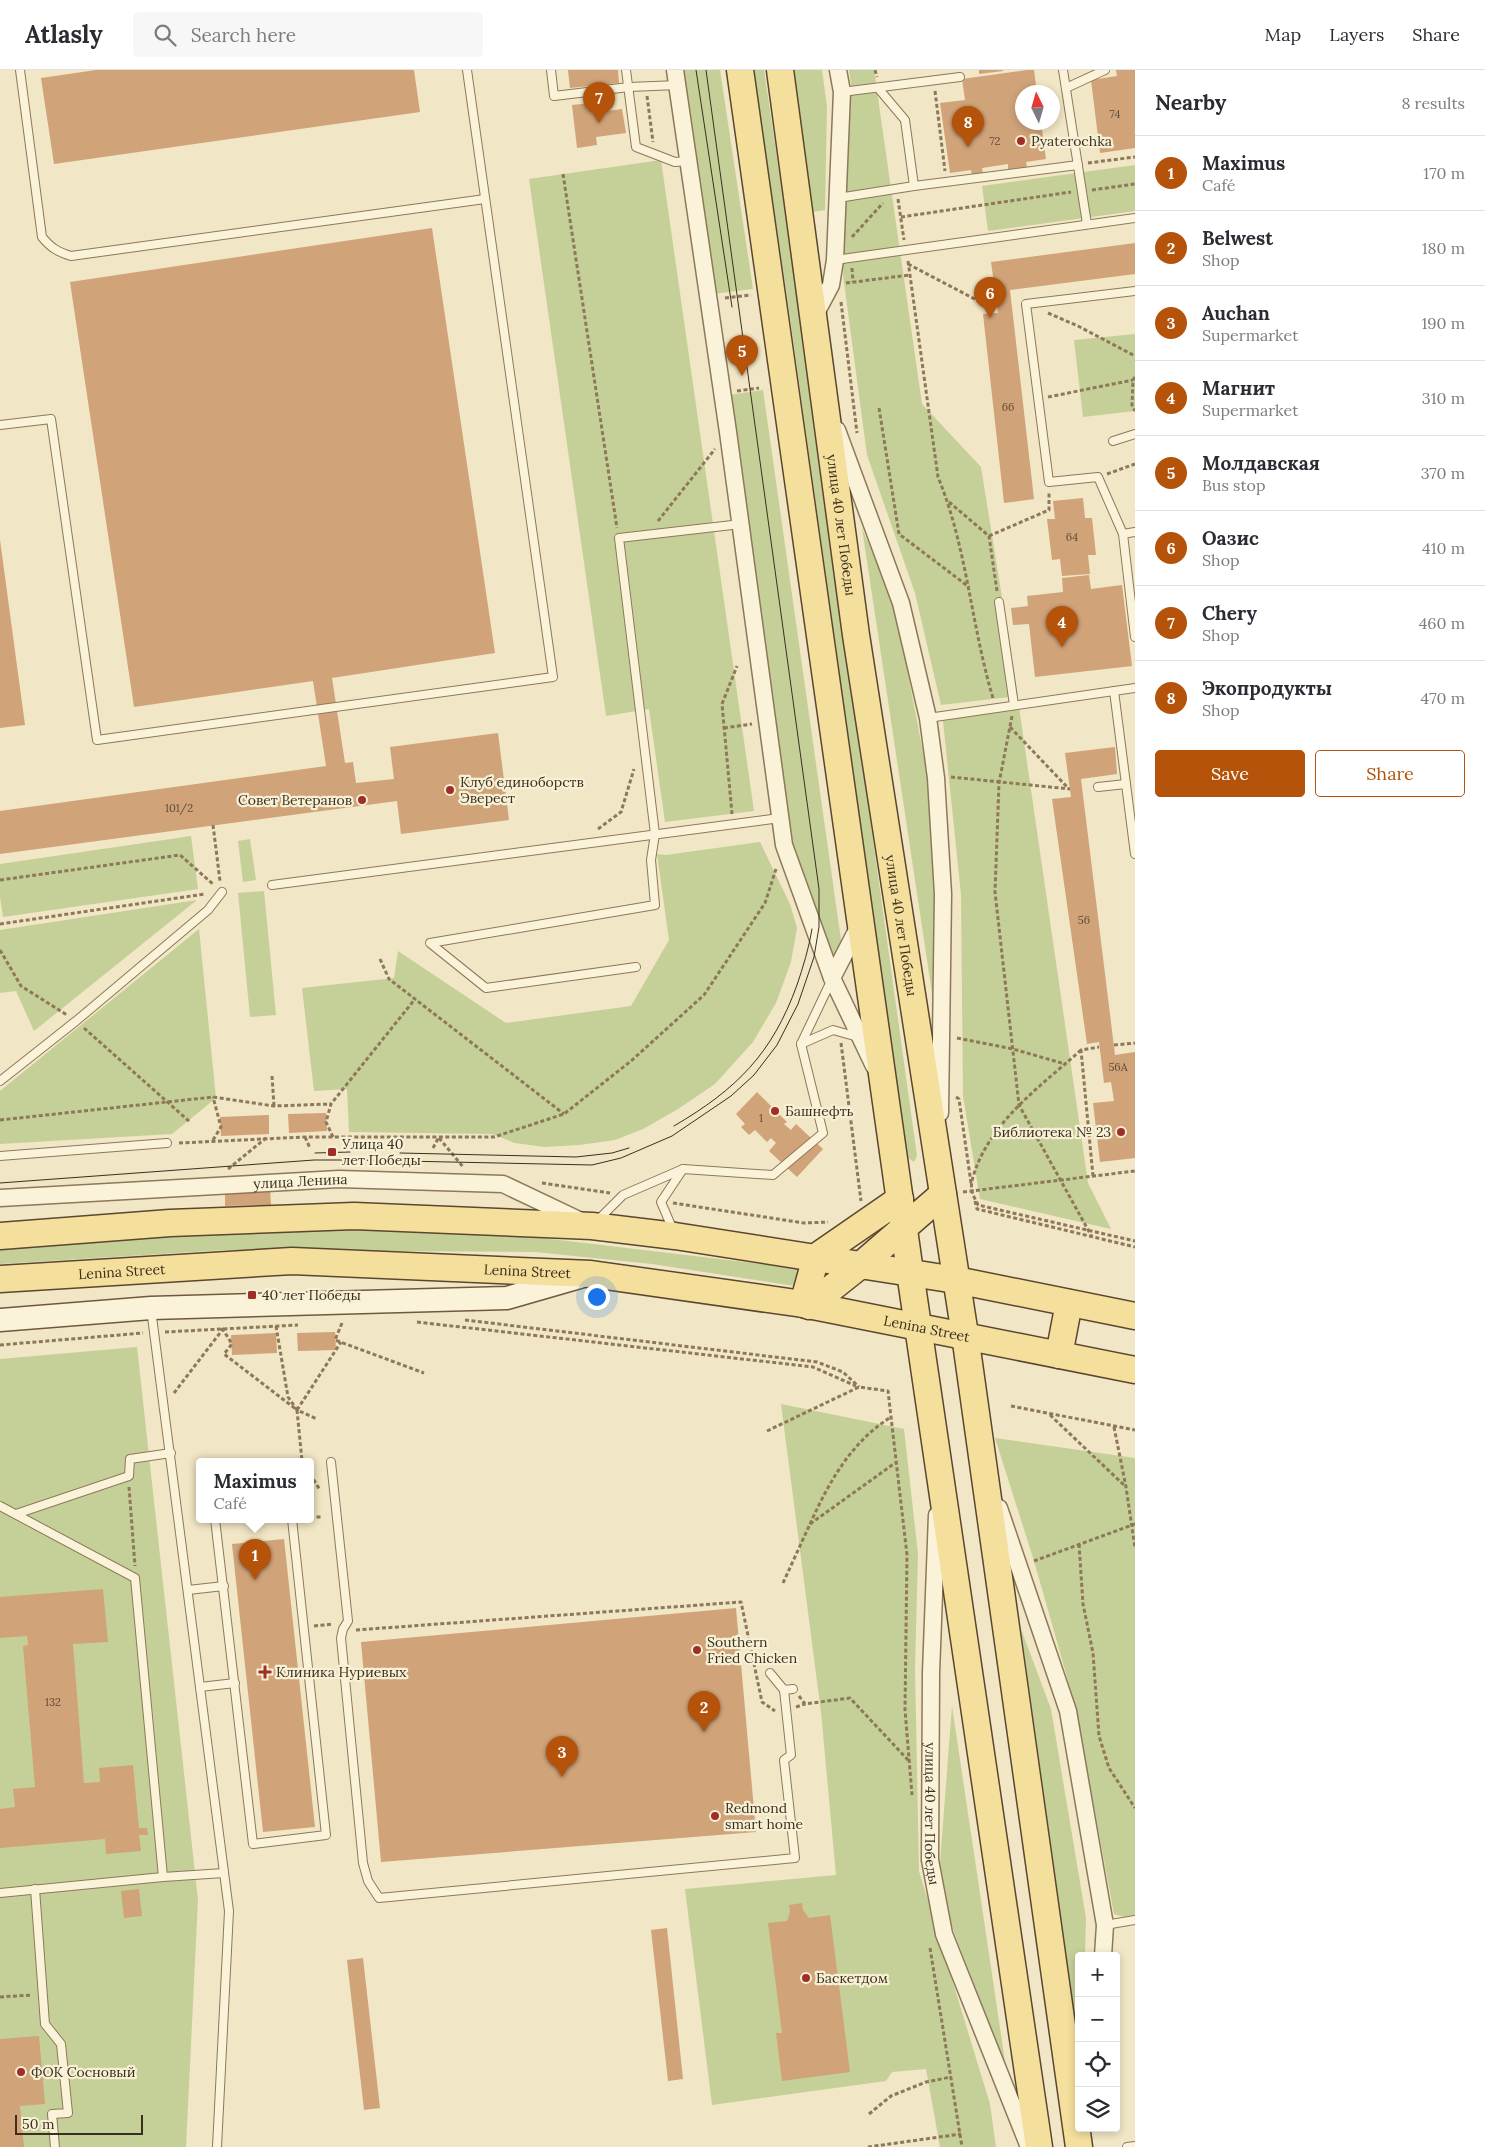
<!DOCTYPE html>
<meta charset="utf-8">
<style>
:root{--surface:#fff;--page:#f7f7f7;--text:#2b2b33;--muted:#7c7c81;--line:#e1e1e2;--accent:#b45309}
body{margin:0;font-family:Lora,serif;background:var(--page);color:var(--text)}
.controls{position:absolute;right:15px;bottom:15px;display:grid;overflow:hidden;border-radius:5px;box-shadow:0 2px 8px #0003}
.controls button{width:45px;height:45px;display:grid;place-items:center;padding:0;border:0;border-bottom:1px solid var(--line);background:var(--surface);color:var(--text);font:25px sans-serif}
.compass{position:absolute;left:1015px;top:15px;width:45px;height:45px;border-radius:50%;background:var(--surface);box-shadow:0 2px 8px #0003;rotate:355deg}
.scale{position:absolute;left:15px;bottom:12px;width:128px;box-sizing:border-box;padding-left:5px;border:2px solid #3c2f1f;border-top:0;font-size:14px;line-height:18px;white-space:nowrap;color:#3c2f1f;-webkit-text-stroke:4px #f7f0d5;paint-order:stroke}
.you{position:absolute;left:596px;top:1226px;width:18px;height:18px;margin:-12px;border:4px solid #fff;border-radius:50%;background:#1a73e8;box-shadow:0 0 0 8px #1a73e833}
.badge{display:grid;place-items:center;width:32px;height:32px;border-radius:50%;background:var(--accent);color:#fff;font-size:16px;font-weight:700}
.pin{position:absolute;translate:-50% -41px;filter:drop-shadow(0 1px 2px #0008)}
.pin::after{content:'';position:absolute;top:26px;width:18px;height:15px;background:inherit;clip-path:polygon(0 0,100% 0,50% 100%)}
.popup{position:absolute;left:196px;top:1388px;width:118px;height:65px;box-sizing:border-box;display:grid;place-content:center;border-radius:5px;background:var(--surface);filter:drop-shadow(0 1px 4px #0005);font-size:16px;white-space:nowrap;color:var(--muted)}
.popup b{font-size:19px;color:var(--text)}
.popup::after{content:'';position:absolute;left:50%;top:100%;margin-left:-10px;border:10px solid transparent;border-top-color:var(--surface)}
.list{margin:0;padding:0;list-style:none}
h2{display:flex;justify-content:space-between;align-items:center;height:65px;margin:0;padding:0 20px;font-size:21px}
h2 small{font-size:16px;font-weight:400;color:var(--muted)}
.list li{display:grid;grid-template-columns:32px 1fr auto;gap:15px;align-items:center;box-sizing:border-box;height:75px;padding:0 20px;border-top:1px solid var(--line)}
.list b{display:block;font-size:19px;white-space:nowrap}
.list p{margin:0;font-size:16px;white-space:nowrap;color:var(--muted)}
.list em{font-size:16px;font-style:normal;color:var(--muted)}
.actions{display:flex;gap:10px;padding:15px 20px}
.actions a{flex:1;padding:11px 0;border:1px solid var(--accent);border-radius:5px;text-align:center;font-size:18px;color:var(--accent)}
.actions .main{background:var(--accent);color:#fff}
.icon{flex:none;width:28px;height:28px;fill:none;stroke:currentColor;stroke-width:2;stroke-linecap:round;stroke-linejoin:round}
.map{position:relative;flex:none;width:1135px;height:2077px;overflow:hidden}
header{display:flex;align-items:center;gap:30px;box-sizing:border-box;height:70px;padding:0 25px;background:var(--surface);border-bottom:1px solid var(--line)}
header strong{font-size:24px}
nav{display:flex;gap:28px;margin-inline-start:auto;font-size:18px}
.search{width:350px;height:45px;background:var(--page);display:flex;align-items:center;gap:12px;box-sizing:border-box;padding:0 18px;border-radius:5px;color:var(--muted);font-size:19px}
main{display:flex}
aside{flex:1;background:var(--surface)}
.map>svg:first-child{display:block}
.green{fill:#c5d098}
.building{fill:#d0a379}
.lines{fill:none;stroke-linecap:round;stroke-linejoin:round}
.lane-casing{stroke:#8d785a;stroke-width:10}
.street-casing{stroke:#8d785a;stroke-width:19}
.secondary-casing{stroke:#6f593d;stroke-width:25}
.primary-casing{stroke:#5b462e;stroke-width:29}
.path{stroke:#8d785a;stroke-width:3;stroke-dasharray:4 2.5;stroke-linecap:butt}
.lane{stroke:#fbf3d9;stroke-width:8}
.street{stroke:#fbf3d9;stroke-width:16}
.secondary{stroke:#fbf3d9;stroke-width:22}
.primary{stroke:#f5df9c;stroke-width:26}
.tram{stroke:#3c2f1f;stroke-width:1}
.poi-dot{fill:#9f2e27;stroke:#f7f0d5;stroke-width:2}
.labels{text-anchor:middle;stroke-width:4.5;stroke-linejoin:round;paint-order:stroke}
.number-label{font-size:11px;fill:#614c36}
.poi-label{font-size:14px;fill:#3c2f1f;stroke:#f7f0d5;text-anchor:start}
.street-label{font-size:14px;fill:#3c2f1f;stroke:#f7f0d5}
</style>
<header>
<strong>Atlasly</strong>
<div class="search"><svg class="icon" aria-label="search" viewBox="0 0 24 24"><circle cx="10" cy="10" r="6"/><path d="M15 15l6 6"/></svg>Search here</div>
<nav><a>Map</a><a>Layers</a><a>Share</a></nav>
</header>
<main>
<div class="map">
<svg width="1135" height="2077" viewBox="0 0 1135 2077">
<rect width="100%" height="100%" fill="#f1e6c5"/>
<g class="green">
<polygon points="682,0 720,0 753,219 713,224"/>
<polygon points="753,0 764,0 798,230 917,1086 914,1092 907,1087 788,233"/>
<polygon points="792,0 822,0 827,37 825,140 812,142"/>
<polygon points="849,0 874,0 922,334 981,397 1018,626 941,635 915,523 867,385 843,205 851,14"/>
<polygon points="661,90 754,741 665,752 649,639 606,646 529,109"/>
<polygon points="1135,95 1135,141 988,161 982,116"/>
<polygon points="1135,264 1135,341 1083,347 1074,270"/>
<polygon points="763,320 842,877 834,892 792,776 729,325"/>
<polygon points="862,458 895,536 926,698 936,835 935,943"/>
<polygon points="1019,637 1088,1113 1111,1159 980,1129 963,1026 961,825 943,651"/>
<polygon points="191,766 198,819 3,847 0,827 0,794"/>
<polygon points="250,769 256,810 243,812 238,771"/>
<polygon points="760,772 790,834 797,858 791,892 776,933 753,972 715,1014 678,1039 643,1059 615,1070 579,1075 544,1077 515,1073 492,1064 349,1062 347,1019 314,1021 302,918 394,908 398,881 506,953 631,936 669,870 657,784 666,785"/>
<polygon points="264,821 276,945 250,947 238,823"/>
<polygon points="197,830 34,961 16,921 0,923 0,860"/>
<polygon points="199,859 216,1028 172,1064 0,1074 0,1021"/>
<polygon points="318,1158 534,1167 805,1199 801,1217 652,1194 535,1182 225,1180 0,1194 0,1177 99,1168"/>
<polygon points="137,1277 198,1830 186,2077 0,2077 0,1289"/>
<polygon points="781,1334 904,1359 918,1484 915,1598 919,1801 990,2034 996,2077 940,2077 926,1999 892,2002 886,2011 712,2035 685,1819 836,1805 821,1642"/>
<polygon points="995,1368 1135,1388 1135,1850 1114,1844 1075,1635 1034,1491"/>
<polygon points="1021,1559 1051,1639 1086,1848 1085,1886 1079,1886 1079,1978"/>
<polygon points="952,1636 1006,1998 951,1854 940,1793"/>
</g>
<g class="building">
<polygon points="96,0 414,0 420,42 54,94 41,8"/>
<polygon points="568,0 618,0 619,13 570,18"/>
<polygon points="979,0 1003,0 1003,1 979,4"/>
<polygon points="1027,0 1034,0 1037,22 1022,22 1022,52 1041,52 1046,89 1026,92 1027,98 1008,100 1008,94 982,98 983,104 972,106 971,100 950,103 940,33 965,30 962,9"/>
<polygon points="1116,0 1135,0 1135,78 1100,83 1091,10 1117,6"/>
<polygon points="591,33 592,43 622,39 626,63 596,67 597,75 577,78 572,35"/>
<polygon points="432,158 495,583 332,608 345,693 353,692 356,713 394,709 390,677 498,663 509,750 401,764 397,731 0,784 0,741 326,696 313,611 134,637 70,212"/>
<polygon points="1135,173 1135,204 1010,220 1034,429 1004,433 983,244 998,243 991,192"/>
<polygon points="1083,428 1085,448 1092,448 1096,485 1088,485 1090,504 1062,506 1060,489 1052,490 1047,449 1055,449 1053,431"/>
<polygon points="0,470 25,655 0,658"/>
<polygon points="1089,505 1091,519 1122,515 1132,596 1035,607 1029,554 1013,555 1011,538 1028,536 1027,526 1063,522 1062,508"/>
<polygon points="1115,677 1117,704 1081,709 1115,985 1135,982 1135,1088 1100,1092 1093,1033 1114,1031 1111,1012 1104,1013 1099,972 1087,974 1052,729 1071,727 1065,683"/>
<polygon points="757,1022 787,1052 784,1054 791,1060 796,1054 823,1079 797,1107 769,1081 776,1073 771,1068 767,1072 755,1060 749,1065 741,1057 745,1054 736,1044"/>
<polygon points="326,1043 327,1061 289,1063 288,1044"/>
<polygon points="269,1045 269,1064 221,1066 220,1047"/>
<polygon points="270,1118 271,1135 225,1136 225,1119"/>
<polygon points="335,1262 336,1280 298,1281 297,1263"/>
<polygon points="276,1263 277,1283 232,1285 231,1265"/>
<polygon points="284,1469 315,1757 263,1762 232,1474"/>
<polygon points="103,1519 108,1572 73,1574 84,1713 100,1712 99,1698 133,1695 139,1758 147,1758 148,1765 139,1765 141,1781 106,1784 105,1769 0,1778 0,1739 15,1737 13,1719 35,1717 23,1576 28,1575 27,1566 0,1568 0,1527"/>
<polygon points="736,1538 756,1762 381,1792 361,1572"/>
<polygon points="139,1819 142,1846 124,1848 121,1821"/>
<polygon points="802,1833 803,1840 809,1848 830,1845 850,2002 782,2011 776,1963 782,1963 768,1853 787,1851 790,1842 789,1835"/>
<polygon points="667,1858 683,2009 668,2011 651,1860"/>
<polygon points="363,1888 380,2038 364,2040 347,1890"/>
<polygon points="39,1966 45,2034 20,2036 24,2077 0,2077 0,1969"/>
</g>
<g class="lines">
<g class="lane-casing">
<g id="lane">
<path d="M20 0 42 167C51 178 58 182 71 186L485 129"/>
<polyline points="551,0 554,26 629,17 678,15"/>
<polyline points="626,0 636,77 675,92 688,91"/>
<polyline points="1063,0 1087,154"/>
<polyline points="878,18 905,50 914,116"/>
<polyline points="1066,18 1105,0"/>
<polyline points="842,22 960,7"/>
<polyline points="838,128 914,116 1078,95"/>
<polyline points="835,190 1135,148"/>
<polyline points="1135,221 1026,234 1049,412 1098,407 1123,464 1135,567"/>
<polyline points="0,355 51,349 97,670 553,607 467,0"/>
<polyline points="1113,371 1135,364"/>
<polyline points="1123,464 1135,462"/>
<polyline points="999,532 1014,635"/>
<polyline points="1114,621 1135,784"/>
<polyline points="928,648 1135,618"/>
<polyline points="1098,717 1126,714"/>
<polyline points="272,815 780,748"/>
<polyline points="636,897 486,918 430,873 655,835 651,790 655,764 619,468 741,454"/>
<polyline points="801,974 833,960 858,967"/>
<polyline points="0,1011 76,951 208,840 222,822"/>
<polyline points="0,1086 167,1073"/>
<polyline points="597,1151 623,1125 683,1099 773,1105 823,1063 801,974 832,909"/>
<polyline points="673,1160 661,1132 683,1099"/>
<polyline points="151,1239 229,1841 217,2077"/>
<polyline points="331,1392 348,1551 343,1559 341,1568 363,1793 368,1811 379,1828 795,1788 784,1690 791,1685 784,1620"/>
<polyline points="0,1436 135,1508 163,1807"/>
<polyline points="16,1444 129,1406 130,1389 171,1383"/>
<polyline points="215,1449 253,1774 326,1765 292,1449"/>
<polyline points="188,1520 224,1516"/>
<polyline points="770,1603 784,1620 793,1619"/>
<polyline points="200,1617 235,1613"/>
<polyline points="35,1819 45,1954 61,1974 68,2043 52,2044 55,2077"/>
<polyline points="0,1823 163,1807 224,1803"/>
<polyline points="1105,1855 1135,1850"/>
<polyline points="1127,2077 1135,2076"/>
</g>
</g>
<g class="street-casing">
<g id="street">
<polyline points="675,0 728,362 784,775 832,908 874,996"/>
<polyline points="814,247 831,215 835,190 842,22 838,0"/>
<polyline points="837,360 901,533 928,648 936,708 943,824 940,1043"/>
<polyline points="832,908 860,854"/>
<path id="s1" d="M0 1128 339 1109 503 1114 581 1151"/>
<polyline points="999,1438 1068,1641 1105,1855 1103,1886"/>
<path id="s2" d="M937 1445 931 1603 930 1790 944 1864 1029 2077"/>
</g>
</g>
<g class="secondary-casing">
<polyline id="secondary" points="0,1250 151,1238 507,1228 580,1207"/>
</g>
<g class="primary-casing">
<g id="primary">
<polyline points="740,0 910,1202 1039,2077"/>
<path id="s3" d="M780 0 856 565 965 1265 1079 2077"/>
<polyline points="0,1166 170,1153 354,1146 592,1156 675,1166 956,1210 1135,1246"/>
<path id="s4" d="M0 1209 292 1191 591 1204 803 1234 1135 1300"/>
<polyline points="803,1234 816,1187 900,1129"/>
<polyline points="809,1236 862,1194 943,1124"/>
<polyline points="1059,1285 1069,1233"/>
</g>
</g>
<g class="path">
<polyline points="875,0 877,7"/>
<polyline points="935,21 945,101"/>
<polyline points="647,26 653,72"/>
<polyline points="1088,93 1135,87"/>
<polyline points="563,104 617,458"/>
<polyline points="1092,120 1135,114"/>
<polyline points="898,129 904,170"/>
<polyline points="901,147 1071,122"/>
<polyline points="852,167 883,133"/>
<path d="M908 191 938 407C967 477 971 555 993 628"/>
<polyline points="908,194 988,236"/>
<polyline points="852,198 853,212"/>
<polyline points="846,213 910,205"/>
<polyline points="725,228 751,225"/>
<polyline points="841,232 857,363"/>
<polyline points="1048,243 1078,256 1135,286"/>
<polyline points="1135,307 1133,310 1132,335 1135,341"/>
<polyline points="737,321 759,318"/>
<polyline points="1048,327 1133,310"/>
<polyline points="879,338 899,464 969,517"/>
<polyline points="1107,404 1135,394"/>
<polyline points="949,432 989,466 997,521"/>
<polyline points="658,451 715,379"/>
<polyline points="989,466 1049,440 1049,423"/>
<polyline points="1012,646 999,713 995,822 1019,1035 1092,1167"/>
<polyline points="1010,657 1069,719"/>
<polyline points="724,658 752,654"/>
<polyline points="951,707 1070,719"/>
<polyline points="732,744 722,634 737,596"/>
<polyline points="213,755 220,811"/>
<polyline points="598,759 621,742 634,699"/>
<polyline points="0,810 180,785 214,815"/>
<polyline points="0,854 205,824"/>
<polyline points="0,880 21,916 67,945"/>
<polyline points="380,889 389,909 564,1044"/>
<polyline points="84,958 190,1052"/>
<polyline points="957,968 1013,979 1065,994"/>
<polyline points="841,973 861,1131"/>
<polyline points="1114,975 1135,973"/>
<path d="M1081 980C1042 1015 995 1048 976 1098 974 1104 970 1113 972 1120 972 1125 976 1130 978 1135L1135 1171"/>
<polyline points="272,1006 274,1036"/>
<polyline points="956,1027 959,1029 971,1113"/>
<polyline points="0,1050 213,1027 274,1036 331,1034"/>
<polyline points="305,1067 310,1078"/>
<polyline points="333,1067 326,1052 331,1034 415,929"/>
<polyline points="439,1068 464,1098"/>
<polyline points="213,1070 221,1057 213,1027"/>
<polyline points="179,1073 305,1067 494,1067 564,1044 631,991 704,925 765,833 776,799"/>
<polyline points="433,1078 439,1067"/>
<polyline points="228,1099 266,1068"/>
<polyline points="1093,1106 1081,980 1099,977"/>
<polyline points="542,1113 610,1123"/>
<polyline points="963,1122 1135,1101"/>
<polyline points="975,1131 977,1139 1135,1177"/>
<polyline points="673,1133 804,1153 828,1152"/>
<polyline points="465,1250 817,1292 843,1302 859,1317"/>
<polyline points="417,1252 813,1297 856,1316"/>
<polyline points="342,1253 335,1270 424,1303"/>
<polyline points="276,1256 288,1327 297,1340 317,1349"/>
<polyline points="222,1258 232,1274 224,1284 297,1340 302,1391"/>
<polyline points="165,1262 298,1255"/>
<polyline points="0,1275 143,1263"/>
<polyline points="174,1323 223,1259"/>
<polyline points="1011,1336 1135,1360"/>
<polyline points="297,1340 341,1272"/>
<polyline points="1050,1345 1125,1416"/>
<polyline points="1114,1357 1126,1417 1135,1478"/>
<polyline points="767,1361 859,1317 888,1321 907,1485 905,1640 912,1725"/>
<polyline points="310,1404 320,1420"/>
<polyline points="129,1417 135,1496"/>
<polyline points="310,1447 323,1447"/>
<path d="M810 1454C829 1412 851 1372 891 1347"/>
<polyline points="1079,1474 1083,1534 1093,1583 1099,1666 1109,1698 1135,1738"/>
<polyline points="1034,1491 1135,1454"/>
<polyline points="783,1513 810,1454 895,1393"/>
<polyline points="314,1556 333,1554"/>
<polyline points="356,1560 741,1532 762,1632 775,1641"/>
<polyline points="799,1626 805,1634 850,1628 909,1691"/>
<polyline points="796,1637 805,1634"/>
<polyline points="930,1878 962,2077"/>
<polyline points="0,1927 32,1925"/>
<polyline points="869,2044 891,2026 926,2012 951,2007"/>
<polyline points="868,2077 961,2064"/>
</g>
<use href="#lane" class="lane"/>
<use href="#street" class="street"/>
<use href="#secondary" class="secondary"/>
<use href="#primary" class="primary"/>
<g class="tram">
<polyline points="696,0 732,237"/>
<path d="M674 1056C737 1019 772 984 797 915 803 897 809 878 812 859"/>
<polyline points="315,1083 350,1082"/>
<polyline points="400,1083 576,1087 612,1083 629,1078"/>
<polyline points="0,1113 314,1090 355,1090 592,1095 621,1088 672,1066 731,1026 754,1005 777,975 798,934 814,887 819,857 819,819 706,0"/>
</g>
</g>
<g class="poi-dot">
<circle cx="1021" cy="71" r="5"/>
<circle cx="450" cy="720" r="5"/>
<circle cx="362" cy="730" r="5"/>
<circle cx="775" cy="1041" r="5"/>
<circle cx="1121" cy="1062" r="5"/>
<rect x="327" y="1077" width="10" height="10" rx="2.5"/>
<rect x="247" y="1220" width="10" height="10" rx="2.5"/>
<circle cx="697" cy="1580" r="5"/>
<path d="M262.5 1594.5h5v5h5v5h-5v5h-5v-5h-5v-5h5z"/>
<circle cx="715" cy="1746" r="5"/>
<circle cx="806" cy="1908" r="5"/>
<circle cx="21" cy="2002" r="5"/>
</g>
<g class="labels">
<g class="number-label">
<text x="1115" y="48">74</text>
<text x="995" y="75">72</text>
<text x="1008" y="341">66</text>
<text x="1072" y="471">64</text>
<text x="179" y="742">101/2</text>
<text x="1084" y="854">56</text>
<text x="1118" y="1001">56А</text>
<text x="761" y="1052">1</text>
<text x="53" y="1636">132</text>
</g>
<g class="poi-label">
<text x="1031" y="76">Pyaterochka</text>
<text x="460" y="717">Клуб единоборств<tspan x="460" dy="16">Эверест</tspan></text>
<text x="352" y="735" text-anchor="end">Совет Ветеранов</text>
<text x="785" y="1046">Башнефть</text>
<text x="1111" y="1067" text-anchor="end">Библиотека № 23</text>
<text x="342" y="1079">Улица 40<tspan x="342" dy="16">лет Победы</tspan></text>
<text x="262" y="1230">40 лет Победы</text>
<text x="707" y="1577">Southern<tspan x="707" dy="16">Fried Chicken</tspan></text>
<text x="276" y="1607">Клиника Нуриевых</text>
<text x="725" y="1743">Redmond<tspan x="725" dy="16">smart home</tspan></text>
<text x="816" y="1913">Баскетдом</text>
<text x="31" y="2007">ФОК Сосновый</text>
</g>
<g class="street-label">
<text dy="5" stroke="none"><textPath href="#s3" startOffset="459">улица 40 лет Победы</textPath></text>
<text dy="5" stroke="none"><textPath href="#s3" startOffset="864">улица 40 лет Победы</textPath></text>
<text dy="5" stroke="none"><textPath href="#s1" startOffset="301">улица Ленина</textPath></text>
<text dy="5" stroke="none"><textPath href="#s4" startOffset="528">Lenina Street</textPath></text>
<text dy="5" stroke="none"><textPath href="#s4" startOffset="122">Lenina Street</textPath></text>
<text dy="5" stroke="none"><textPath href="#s4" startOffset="932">Lenina Street</textPath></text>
<text dy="5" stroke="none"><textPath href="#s2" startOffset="299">улица 40 лет Победы</textPath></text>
</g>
</g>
</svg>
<div class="controls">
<button>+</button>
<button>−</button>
<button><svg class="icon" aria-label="locate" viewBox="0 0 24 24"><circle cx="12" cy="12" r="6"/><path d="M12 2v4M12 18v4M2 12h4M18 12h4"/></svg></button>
<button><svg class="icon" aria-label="layers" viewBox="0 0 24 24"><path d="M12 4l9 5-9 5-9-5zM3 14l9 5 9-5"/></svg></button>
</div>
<svg class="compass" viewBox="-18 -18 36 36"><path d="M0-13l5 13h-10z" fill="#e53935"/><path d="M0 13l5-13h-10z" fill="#7c7c81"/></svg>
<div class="scale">50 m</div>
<div class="you"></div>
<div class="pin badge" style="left:255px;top:1510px">1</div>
<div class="popup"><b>Maximus</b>Café</div>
<div class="pin badge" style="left:704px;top:1662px">2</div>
<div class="pin badge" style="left:562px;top:1707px">3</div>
<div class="pin badge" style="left:1062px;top:577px">4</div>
<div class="pin badge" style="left:742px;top:306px">5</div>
<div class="pin badge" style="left:990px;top:248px">6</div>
<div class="pin badge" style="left:599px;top:53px">7</div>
<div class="pin badge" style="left:968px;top:77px">8</div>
</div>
<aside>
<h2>Nearby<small>8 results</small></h2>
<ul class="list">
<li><span class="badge">1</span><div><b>Maximus</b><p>Café</p></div><em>170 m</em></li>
<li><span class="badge">2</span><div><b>Belwest</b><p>Shop</p></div><em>180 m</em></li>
<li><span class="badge">3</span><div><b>Auchan</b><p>Supermarket</p></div><em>190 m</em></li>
<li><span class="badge">4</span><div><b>Магнит</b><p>Supermarket</p></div><em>310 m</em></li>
<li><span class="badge">5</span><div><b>Молдавская</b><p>Bus stop</p></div><em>370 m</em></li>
<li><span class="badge">6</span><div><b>Оазис</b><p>Shop</p></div><em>410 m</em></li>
<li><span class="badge">7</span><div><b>Chery</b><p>Shop</p></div><em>460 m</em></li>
<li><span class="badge">8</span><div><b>Экопродукты</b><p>Shop</p></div><em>470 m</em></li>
</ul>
<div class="actions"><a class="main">Save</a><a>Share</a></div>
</aside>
</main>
